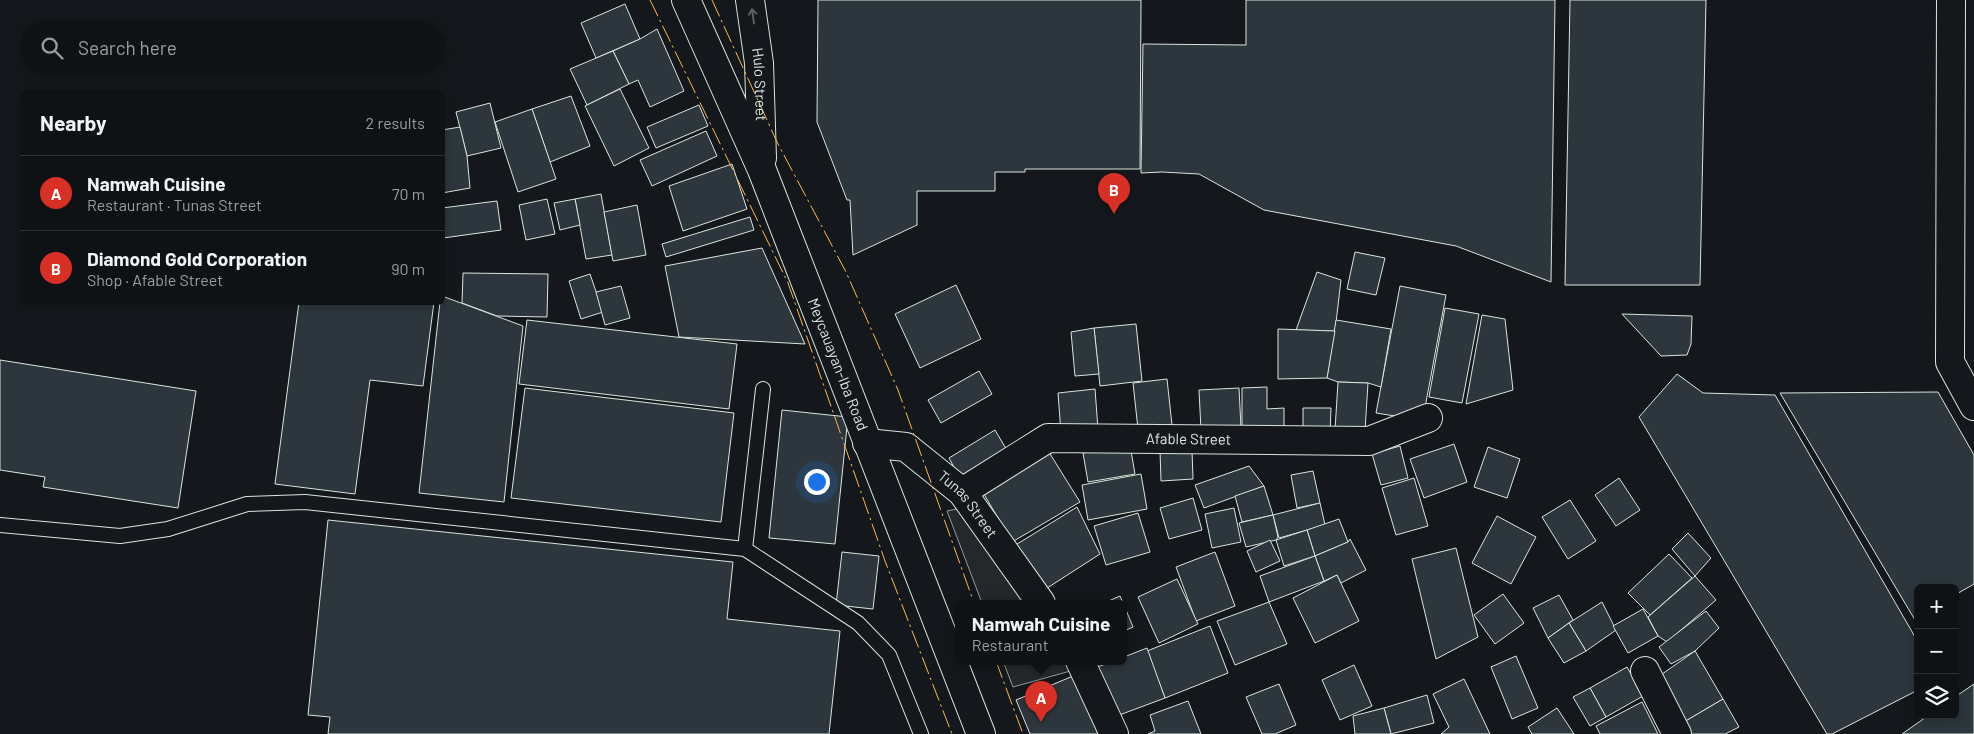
<!DOCTYPE html>
<meta charset="utf-8">
<style>
:root{--surface:#0f1215;--page:#1d2022;--text:#f1f3f6;--muted:#9b9ea0;--line:#2f3234;--accent:#d93025}
body{margin:0;font-family:Barlow,sans-serif;background:var(--page);color:var(--text)}
.controls{position:absolute;right:15px;bottom:15px;display:grid;overflow:hidden;border-radius:8px;box-shadow:0 2px 12px #0003}
.controls button{width:45px;height:45px;display:grid;place-items:center;padding:0;border:0;border-bottom:1px solid var(--line);background:var(--surface);color:var(--text);font:25px sans-serif}
.you{position:absolute;left:816px;top:481px;width:18px;height:18px;margin:-12px;border:4px solid #fff;border-radius:50%;background:#1a73e8;box-shadow:0 0 0 8px #1a73e833}
.badge{display:grid;place-items:center;width:32px;height:32px;border-radius:50%;background:var(--accent);color:#fff;font-size:16px;font-weight:700}
.pin{position:absolute;translate:-50% -41px;filter:drop-shadow(0 1px 2px #0008)}
.pin::after{content:'';position:absolute;top:26px;width:18px;height:15px;background:inherit;clip-path:polygon(0 0,100% 0,50% 100%)}
.popup{position:absolute;left:955px;top:600px;width:172px;height:65px;box-sizing:border-box;display:grid;place-content:center;border-radius:8px;background:var(--surface);filter:drop-shadow(0 1px 4px #0005);font-size:16px;white-space:nowrap;color:var(--muted)}
.popup b{font-size:19px;color:var(--text)}
.popup::after{content:'';position:absolute;left:50%;top:100%;margin-left:-10px;border:10px solid transparent;border-top-color:var(--surface)}
.list{margin:0;padding:0;list-style:none}
h2{display:flex;justify-content:space-between;align-items:center;height:65px;margin:0;padding:0 20px;font-size:21px}
h2 small{font-size:16px;font-weight:400;color:var(--muted)}
.list li{display:grid;grid-template-columns:32px 1fr auto;gap:15px;align-items:center;box-sizing:border-box;height:75px;padding:0 20px;border-top:1px solid var(--line)}
.list b{display:block;font-size:19px;white-space:nowrap}
.list p{margin:0;font-size:16px;white-space:nowrap;color:var(--muted)}
.list em{font-size:16px;font-style:normal;color:var(--muted)}
.icon{flex:none;width:28px;height:28px;fill:none;stroke:currentColor;stroke-width:2;stroke-linecap:round;stroke-linejoin:round}
.map{position:relative;flex:none;width:1974px;height:734px;overflow:hidden}
.search{position:absolute;background:var(--surface);box-shadow:0 2px 12px #0003;left:20px;top:20px;width:425px;height:55px;display:flex;align-items:center;gap:12px;box-sizing:border-box;padding:0 18px;border-radius:28px;color:var(--muted);font-size:19px}
.panel{position:absolute;background:var(--surface);box-shadow:0 2px 12px #0003;left:20px;top:90px;width:425px;height:215px;border-radius:8px}
.map>svg:first-child{display:block}
.parking{fill:#24282b;stroke:#939e99}
.building{fill:#2c363c;stroke:#d8e6dc}
.lines{fill:none;stroke-linecap:round;stroke-linejoin:round}
.lane-casing{stroke:#d8e6dc;stroke-width:16}
.street-casing{stroke:#d8e6dc;stroke-width:30}
.secondary-casing{stroke:#d8e6dc;stroke-width:30}
.lane{stroke:#14181c;stroke-width:14}
.street{stroke:#14181c;stroke-width:28}
.secondary{stroke:#14181c;stroke-width:28}
.power{stroke:#ffb74d;stroke-width:1;stroke-dasharray:18 4 2.5 4;stroke-linecap:butt}
.oneway{stroke:#59605f}
.labels{text-anchor:middle;stroke-width:4;stroke-linejoin:round;paint-order:stroke}
.street-label{font-size:15px;fill:#d8e6dc;stroke:#14181c}
</style>
<div class="map">
<svg width="1974" height="734" viewBox="0 0 1974 734">
<rect width="100%" height="100%" fill="#14181c"/>
<g class="parking">
<polygon points="957,509 1029,603 982,603 947,511"/>
<polygon points="1003,661 1070,661 1074,670 1013,687"/>
</g>
<g class="building">
<polygon points="818,0 1141,0 1140,169 1025,169 1025,172 995,172 995,191 917,191 917,225 853,255 850,200 847,200 817,122"/>
<polygon points="1246,0 1555,0 1551,282 1456,246 1264,210 1199,174 1162,172 1141,173 1143,44 1246,45"/>
<polygon points="1570,0 1706,0 1700,285 1565,285"/>
<polygon points="625,4 640,39 596,58 581,23"/>
<polygon points="657,29 684,91 650,107 638,80 629,84 613,51 640,39"/>
<polygon points="613,51 629,84 587,105 570,69"/>
<polygon points="620,89 649,148 614,166 585,106"/>
<polygon points="571,96 590,146 550,162 532,109"/>
<polygon points="490,103 501,148 467,156 456,112"/>
<polygon points="699,105 708,126 656,148 647,127"/>
<polygon points="532,109 556,179 518,192 495,122"/>
<polygon points="460,127 467,156 470,188 442,193 442,130"/>
<polygon points="706,131 717,156 652,186 640,160"/>
<polygon points="732,164 747,209 683,231 669,186"/>
<polygon points="601,194 612,255 586,259 575,199"/>
<polygon points="547,199 555,234 526,240 519,205"/>
<polygon points="575,199 580,225 560,230 554,203"/>
<polygon points="497,201 501,230 443,238 442,208"/>
<polygon points="637,205 646,255 613,261 604,212"/>
<polygon points="750,217 754,230 666,257 662,244"/>
<polygon points="762,248 805,344 679,337 665,266"/>
<polygon points="1355,252 1385,258 1376,295 1347,289"/>
<polygon points="1317,272 1341,280 1335,331 1296,330"/>
<polygon points="463,273 548,274 547,317 497,316 462,303"/>
<polygon points="590,274 603,312 581,319 569,281"/>
<polygon points="956,285 981,339 920,368 895,314"/>
<polygon points="621,286 630,318 605,325 596,292"/>
<polygon points="1400,286 1446,295 1424,413 1408,418 1376,413"/>
<polygon points="442,296 523,326 504,502 419,493 440,302 442,302"/>
<polygon points="299,302 434,302 423,386 370,380 355,494 275,484"/>
<polygon points="1445,308 1479,314 1462,403 1429,397"/>
<polygon points="1622,314 1692,316 1691,344 1687,355 1661,356"/>
<polygon points="1482,315 1505,319 1513,390 1466,404"/>
<polygon points="527,320 737,344 729,409 519,384"/>
<polygon points="1336,320 1391,329 1381,387 1368,383 1338,382 1327,378"/>
<polygon points="1136,324 1142,381 1100,386 1094,328"/>
<polygon points="1094,328 1099,374 1075,376 1071,332"/>
<polygon points="1278,329 1335,331 1327,378 1278,379"/>
<polygon points="0,360 196,391 178,508 43,487 45,477 0,470"/>
<polygon points="979,371 992,394 941,423 928,400"/>
<polygon points="1677,374 1703,393 1775,395 1918,642 1918,690 1832,734 1827,734 1639,417"/>
<polygon points="1167,379 1172,425 1138,429 1133,383"/>
<polygon points="1338,382 1368,383 1365,431 1335,430"/>
<polygon points="1267,387 1267,409 1284,408 1284,435 1242,436 1242,388"/>
<polygon points="525,388 734,413 721,522 511,498"/>
<polygon points="1239,388 1241,428 1201,430 1199,390"/>
<polygon points="1095,389 1098,429 1061,433 1058,393"/>
<polygon points="1938,392 1974,455 1974,584 1955,595 1955,588 1918,588 1918,618 1915,620 1780,393"/>
<polygon points="1303,408 1331,408 1330,435 1303,435"/>
<polygon points="782,410 848,417 835,544 769,538"/>
<polygon points="995,430 1008,452 961,480 949,458"/>
<polygon points="1454,444 1467,482 1424,498 1410,459"/>
<polygon points="1130,445 1135,474 1088,482 1083,453"/>
<polygon points="1400,446 1408,478 1381,485 1372,454"/>
<polygon points="1488,447 1520,459 1507,498 1474,487"/>
<polygon points="1047,449 1080,502 1012,542 981,489"/>
<polygon points="1192,450 1193,479 1161,481 1160,451"/>
<polygon points="1249,466 1264,486 1204,508 1195,485"/>
<polygon points="1313,471 1320,503 1297,508 1291,475"/>
<polygon points="1141,474 1147,509 1088,520 1082,485"/>
<polygon points="1414,478 1428,526 1396,535 1382,488"/>
<polygon points="1619,478 1640,510 1616,526 1595,495"/>
<polygon points="1264,486 1273,515 1242,522 1235,496"/>
<polygon points="1193,498 1202,530 1169,539 1160,508"/>
<polygon points="1570,500 1596,541 1568,559 1542,517"/>
<polygon points="1320,503 1325,525 1279,538 1273,515"/>
<polygon points="1077,507 1100,554 1041,592 1014,546"/>
<polygon points="1234,508 1241,542 1212,548 1205,514"/>
<polygon points="1138,513 1150,552 1106,565 1094,526"/>
<polygon points="1273,515 1278,537 1276,540 1246,547 1239,523"/>
<polygon points="1497,516 1536,537 1511,584 1472,563"/>
<polygon points="1339,519 1348,542 1315,556 1307,530"/>
<polygon points="328,520 733,562 727,619 840,631 829,734 328,734 330,717 308,715"/>
<polygon points="1307,530 1315,556 1284,566 1276,540"/>
<polygon points="1688,533 1711,558 1695,576 1672,549"/>
<polygon points="1350,539 1366,570 1341,583 1337,575 1324,581 1315,556 1348,542"/>
<polygon points="1270,540 1280,561 1256,572 1247,551"/>
<polygon points="1456,548 1478,637 1436,659 1412,559"/>
<polygon points="842,552 879,556 873,609 836,605"/>
<polygon points="1215,552 1235,606 1196,621 1176,567"/>
<polygon points="1669,554 1692,578 1650,615 1628,593"/>
<polygon points="1315,556 1324,581 1269,602 1260,576"/>
<polygon points="1337,575 1359,621 1315,643 1293,598"/>
<polygon points="1695,576 1716,600 1667,642 1658,636 1648,617"/>
<polygon points="1177,579 1198,624 1159,643 1138,597"/>
<polygon points="1503,594 1524,623 1495,644 1474,615"/>
<polygon points="1559,595 1573,620 1548,638 1533,608"/>
<polygon points="1120,596 1123,603 1104,603"/>
<polygon points="1269,602 1287,644 1235,665 1217,621"/>
<polygon points="1602,602 1616,630 1586,651 1569,623"/>
<polygon points="1124,605 1133,627 1124,631"/>
<polygon points="1643,609 1658,636 1628,653 1613,626"/>
<polygon points="1706,611 1719,628 1695,651 1671,664 1659,647"/>
<polygon points="1569,623 1586,651 1564,663 1548,638"/>
<polygon points="1210,626 1228,673 1165,698 1147,651"/>
<polygon points="1147,648 1165,698 1114,717 1095,668 1113,661 1124,661 1124,657"/>
<polygon points="1695,651 1723,699 1684,722 1655,679"/>
<polygon points="1516,656 1538,708 1512,719 1491,667"/>
<polygon points="1354,665 1372,706 1340,720 1322,680"/>
<polygon points="1627,667 1643,696 1606,717 1590,688"/>
<polygon points="1080,673 1106,734 1030,734 1016,700"/>
<polygon points="1464,679 1490,734 1441,734 1449,727 1433,694"/>
<polygon points="1279,684 1296,725 1275,734 1262,734 1246,697"/>
<polygon points="1974,684 1974,734 1902,734 1929,715 1955,715 1955,697"/>
<polygon points="1590,688 1606,717 1590,726 1573,697"/>
<polygon points="1427,695 1434,723 1391,734 1384,708"/>
<polygon points="1723,699 1739,727 1725,734 1681,734 1684,722"/>
<polygon points="1188,701 1201,734 1148,734 1155,731 1150,715"/>
<polygon points="1642,702 1658,734 1600,734 1596,726"/>
<polygon points="1384,708 1391,734 1355,734 1353,716"/>
<polygon points="1557,708 1574,734 1532,734 1528,727"/>
</g>
<g class="lines">
<g class="lane-casing">
<g id="lane">
<polyline points="0,525 120,536 168,529 247,504 305,502 745,549 858,623 889,655 921,734"/>
<polyline points="745,549 763,389"/>
</g>
</g>
<g class="street-casing">
<g id="street">
<polyline points="1951,0 1950,362 1974,406"/>
<path id="s1" d="M867 443 906 447 962 492 1041 603"/>
<path id="s2" d="M962 492 1048 438 1369 441 1428 418"/>
<polyline points="1080,661 1114,734"/>
<polyline points="1645,671 1677,734"/>
</g>
</g>
<g class="secondary-casing">
<g id="secondary">
<path id="s3" d="M686 0 762 170 981 734"/>
<path id="s4" d="M750 0 759 63 762 158"/>
</g>
</g>
<use href="#lane" class="lane"/>
<use href="#street" class="street"/>
<use href="#secondary" class="secondary"/>
<g class="power">
<polyline points="650,0 788,283 885,561 952,734"/>
<polyline points="712,0 777,142 846,272 898,390 974,603"/>
<polyline points="996,661 1023,734"/>
</g>
</g>
<defs><path id="oneway-shaft" d="M-6 0H5M1.5-3L5.5 0L1.5 3" fill="none" stroke-width="1.6" stroke-linecap="round" stroke-linejoin="round" transform="scale(1.25)"/></defs>
<use class="oneway" href="#oneway-shaft" transform="translate(753 16) rotate(-98)"/>
<g class="labels">
<g class="street-label">
<text dy="5" stroke="none"><textPath href="#s4" startOffset="85">Hulo Street</textPath></text>
<text dy="5" stroke="none"><textPath href="#s3" startOffset="395">Meycauayan-Iba Road</textPath></text>
<text dy="5" stroke="none"><textPath href="#s2" startOffset="242">Afable Street</textPath></text>
<text dy="5" stroke="none"><textPath href="#s1" startOffset="124">Tunas Street</textPath></text>
</g>
</g>
</svg>
<div class="controls">
<button>+</button>
<button>−</button>
<button><svg class="icon" aria-label="layers" viewBox="0 0 24 24"><path d="M12 4l9 5-9 5-9-5zM3 14l9 5 9-5"/></svg></button>
</div>
<div class="you"></div>
<div class="pin badge" style="left:1041px;top:722px">A</div>
<div class="popup"><b>Namwah Cuisine</b>Restaurant</div>
<div class="pin badge" style="left:1114px;top:214px">B</div>
<div class="search"><svg class="icon" aria-label="search" viewBox="0 0 24 24"><circle cx="10" cy="10" r="6"/><path d="M15 15l6 6"/></svg>Search here</div>
<section class="panel">
<h2>Nearby<small>2 results</small></h2>
<ul class="list">
<li><span class="badge">A</span><div><b>Namwah Cuisine</b><p>Restaurant · Tunas Street</p></div><em>70 m</em></li>
<li><span class="badge">B</span><div><b>Diamond Gold Corporation</b><p>Shop · Afable Street</p></div><em>90 m</em></li>
</ul>
</section>
</div>
